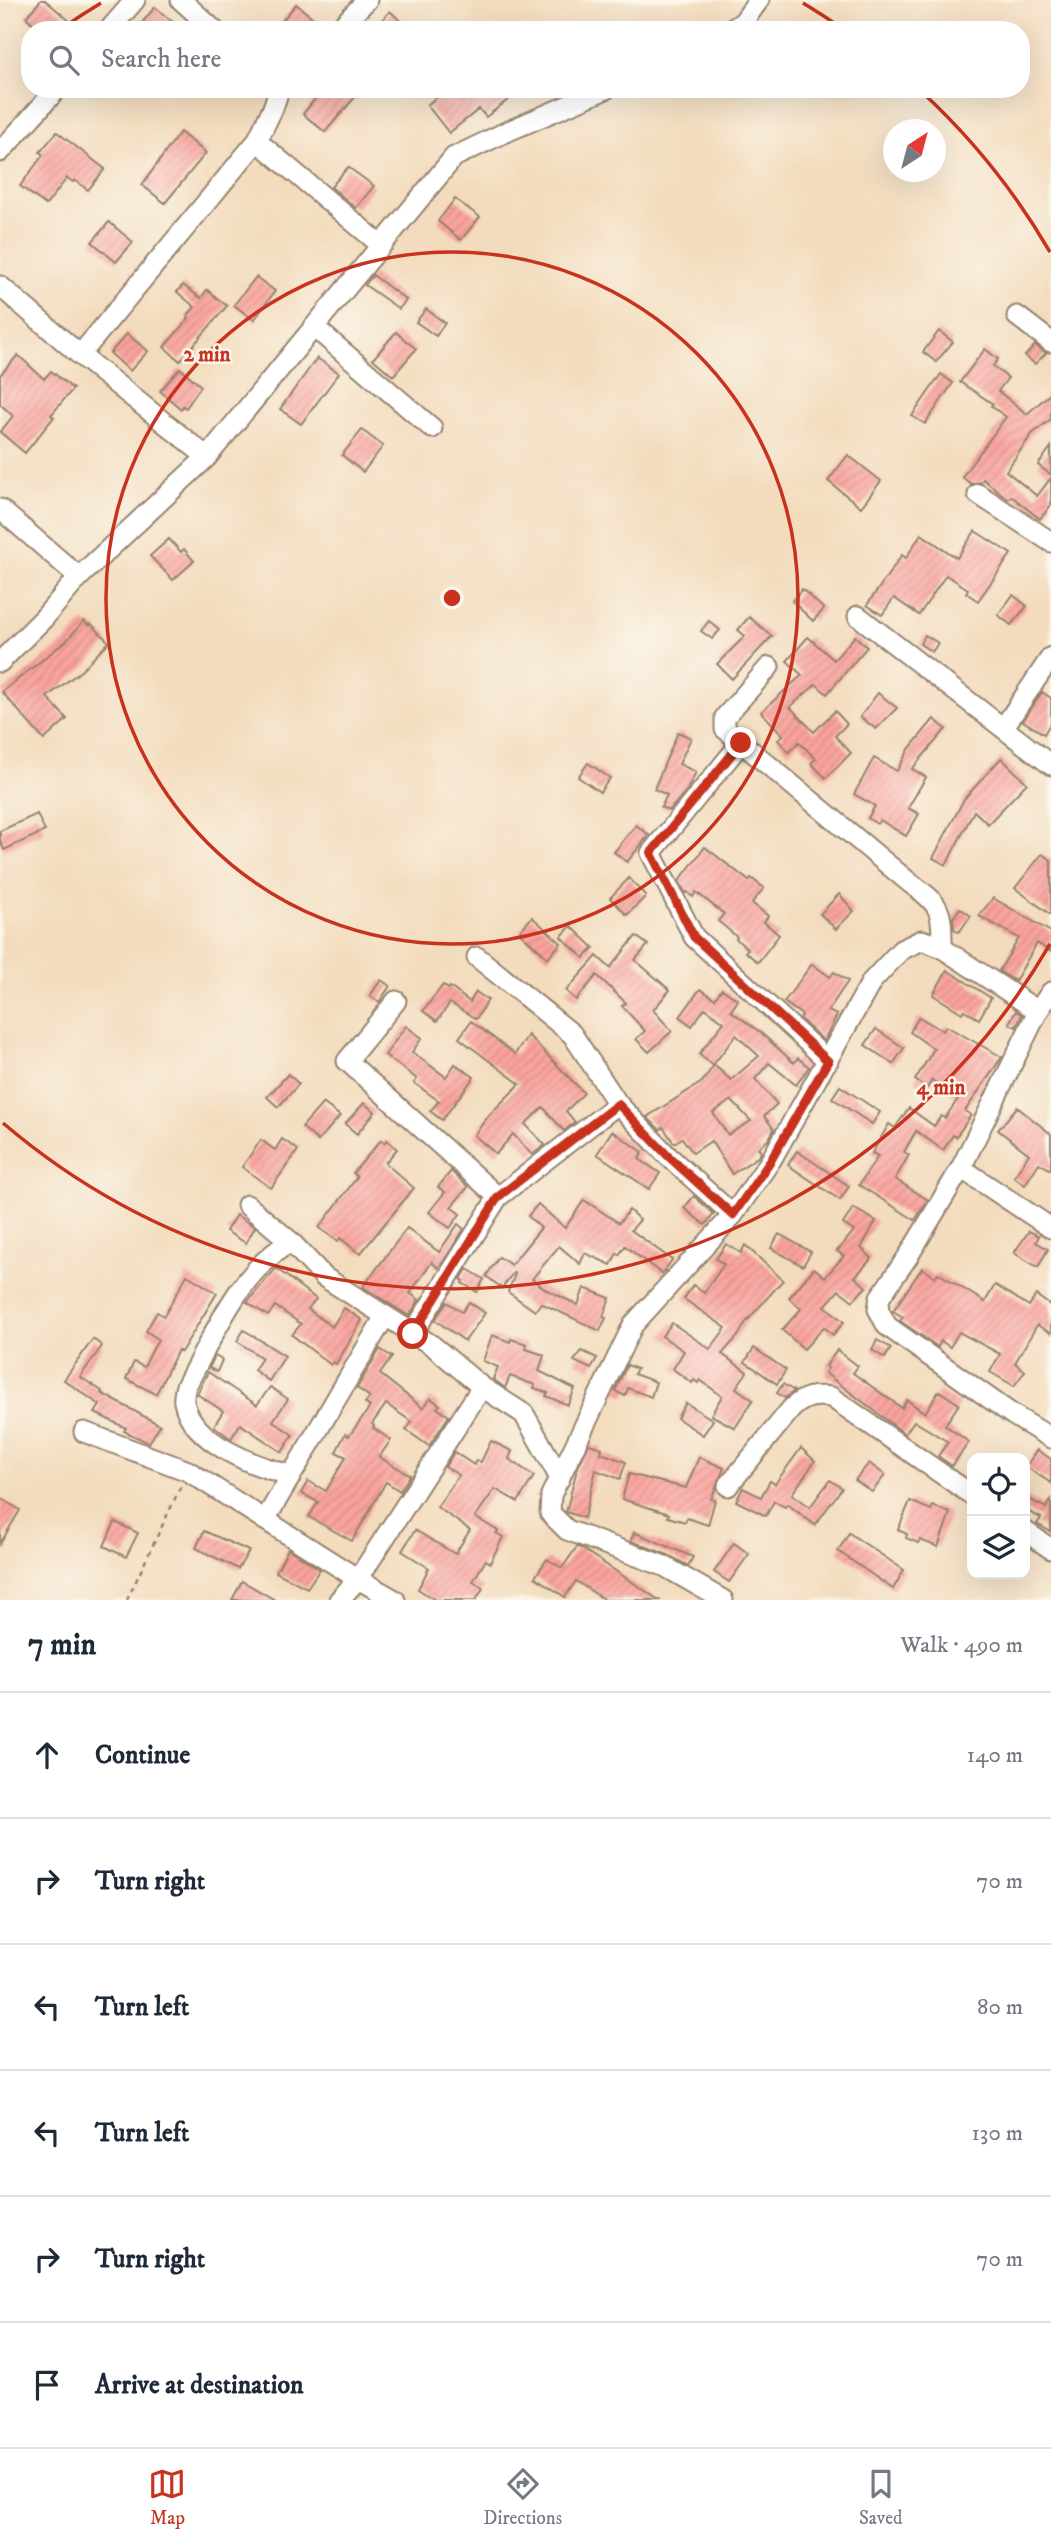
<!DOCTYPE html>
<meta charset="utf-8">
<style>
:root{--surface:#fff;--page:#f6f6f7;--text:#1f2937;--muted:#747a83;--line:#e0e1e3;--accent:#c8321e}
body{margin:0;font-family:"IM FELL DW Pica",serif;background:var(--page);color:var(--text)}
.controls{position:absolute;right:21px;bottom:21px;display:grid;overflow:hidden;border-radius:14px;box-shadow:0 7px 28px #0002}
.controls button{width:63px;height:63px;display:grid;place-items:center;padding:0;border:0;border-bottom:2px solid var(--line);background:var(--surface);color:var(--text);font:35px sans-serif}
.compass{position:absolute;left:883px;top:119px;width:63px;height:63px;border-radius:50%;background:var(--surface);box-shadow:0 7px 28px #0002;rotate:36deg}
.stop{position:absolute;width:21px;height:21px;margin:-16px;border:5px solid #c8321e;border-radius:50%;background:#fff}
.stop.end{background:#c8321e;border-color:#fff;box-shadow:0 2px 7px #0008}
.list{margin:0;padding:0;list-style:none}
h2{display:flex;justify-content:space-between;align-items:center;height:91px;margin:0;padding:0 28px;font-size:30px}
h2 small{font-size:23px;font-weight:400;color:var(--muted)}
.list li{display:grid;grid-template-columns:46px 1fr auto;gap:21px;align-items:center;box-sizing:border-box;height:126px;padding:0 28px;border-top:2px solid var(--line)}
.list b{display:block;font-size:26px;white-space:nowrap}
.list em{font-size:23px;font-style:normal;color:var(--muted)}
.icon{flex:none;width:38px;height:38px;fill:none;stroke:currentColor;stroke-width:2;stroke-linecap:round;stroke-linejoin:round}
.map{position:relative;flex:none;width:1051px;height:1600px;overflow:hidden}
.search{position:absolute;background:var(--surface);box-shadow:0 7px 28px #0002;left:21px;right:21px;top:21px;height:77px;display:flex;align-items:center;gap:18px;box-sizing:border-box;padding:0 24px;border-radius:28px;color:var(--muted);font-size:26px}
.sheet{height:847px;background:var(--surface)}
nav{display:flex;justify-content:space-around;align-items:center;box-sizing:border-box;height:98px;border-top:2px solid var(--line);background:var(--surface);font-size:19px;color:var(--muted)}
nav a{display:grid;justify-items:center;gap:4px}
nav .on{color:var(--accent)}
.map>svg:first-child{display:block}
.building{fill:url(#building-hatch);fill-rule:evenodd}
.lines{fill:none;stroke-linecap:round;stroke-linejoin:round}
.minor-casing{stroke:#97836e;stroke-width:23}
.path{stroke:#97836e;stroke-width:2.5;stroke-dasharray:5 5;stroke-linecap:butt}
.minor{stroke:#fff;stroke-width:19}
.route{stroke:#c8321e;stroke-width:9}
.ring{fill:none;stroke:#c8321e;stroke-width:3.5}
.centre{fill:#c8321e;stroke:#fbf7ec;stroke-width:3.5}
.ring-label{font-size:21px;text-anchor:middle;font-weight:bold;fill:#c8321e;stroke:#fbf7ec;stroke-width:5;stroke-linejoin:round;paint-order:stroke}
</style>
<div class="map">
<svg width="1051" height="1600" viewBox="0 0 1051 1600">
<defs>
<pattern id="building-hatch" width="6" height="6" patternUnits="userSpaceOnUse" patternTransform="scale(1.75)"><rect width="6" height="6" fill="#faa39f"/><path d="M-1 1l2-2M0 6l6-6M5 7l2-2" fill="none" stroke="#d78c88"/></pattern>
</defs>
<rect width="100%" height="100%" fill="#fbf7ec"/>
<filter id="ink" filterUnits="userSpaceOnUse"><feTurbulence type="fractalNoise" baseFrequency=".0143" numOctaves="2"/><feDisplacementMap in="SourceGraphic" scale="14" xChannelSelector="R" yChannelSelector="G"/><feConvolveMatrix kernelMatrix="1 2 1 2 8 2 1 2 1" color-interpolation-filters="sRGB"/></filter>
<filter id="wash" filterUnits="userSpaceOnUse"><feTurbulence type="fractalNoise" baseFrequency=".00686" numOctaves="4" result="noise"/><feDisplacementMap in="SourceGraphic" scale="28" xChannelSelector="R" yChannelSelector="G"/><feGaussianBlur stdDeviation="1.57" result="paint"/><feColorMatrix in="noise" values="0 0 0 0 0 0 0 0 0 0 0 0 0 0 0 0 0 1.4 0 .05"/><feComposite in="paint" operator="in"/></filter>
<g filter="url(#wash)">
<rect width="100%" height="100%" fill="#f3dcbd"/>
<g id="blocks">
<g class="building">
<polygon points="41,0 45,0 71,22 64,30 40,30 26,17"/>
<polygon points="296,4 319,23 314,30 292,30 282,21"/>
<polygon points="155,7 182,30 136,30"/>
<polygon points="390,11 410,30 373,30"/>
<polygon points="323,89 362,89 325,132 303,114"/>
<polygon points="447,89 453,89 461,100 475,89 522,89 486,117 479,109 449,133 427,105"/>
<polygon points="57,132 105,169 88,190 75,180 73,182 67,178 46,205 20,186 43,155 40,152"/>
<polygon points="180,132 206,153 165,203 142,185"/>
<polygon points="348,167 374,186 356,208 331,187"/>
<polygon points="455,199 480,217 461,240 438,221"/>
<polygon points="109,222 133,242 116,262 92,242"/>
<polygon points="373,275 406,300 399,309 365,285"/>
<polygon points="256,277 275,291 254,320 234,305"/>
<polygon points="183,285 201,298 207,290 227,306 180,361 164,347 189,318 187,316 195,307 177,292"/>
<polygon points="426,309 445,323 436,336 416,322"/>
<polygon points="939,331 953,342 936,362 923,352"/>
<polygon points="396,332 416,349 393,376 373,359"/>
<polygon points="127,334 148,351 130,371 110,353"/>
<polygon points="1035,345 1046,353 1035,364 1025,356"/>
<polygon points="985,349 998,359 993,366 1008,378 998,391 1027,414 1051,393 1051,419 1032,434 1006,471 1037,496 1051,478 1051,505 1040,519 1011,496 1008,499 983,479 981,482 971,484 962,477 1006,417 991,406 993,404 960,382"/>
<polygon points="18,355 44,379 51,371 73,389 51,415 54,417 25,453 0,432 13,416 0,404 0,375"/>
<polygon points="317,358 339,373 301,424 280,409"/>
<polygon points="180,368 201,386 186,408 183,406 181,409 160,391"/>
<polygon points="941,374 953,383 925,424 912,416"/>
<polygon points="362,430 383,446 363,472 342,455"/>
<polygon points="1051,447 1051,475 1038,465"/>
<polygon points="848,455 881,481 861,507 828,481"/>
<polygon points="975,531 1011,554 978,601 966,593 968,589 946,575 919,615 894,598 882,615 867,605 902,555 906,558 921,534 957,558"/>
<polygon points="169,539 181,552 184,549 194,561 173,580 150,556"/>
<polygon points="802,589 824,609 813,621 792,601"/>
<polygon points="1013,595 1027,606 1011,625 998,615"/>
<polygon points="749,617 772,636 732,679 717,664 745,636 738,630"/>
<polygon points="84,621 89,626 91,624 109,642 82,670 47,697 67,719 44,740 2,692 66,641"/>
<polygon points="709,621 720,630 712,639 701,631"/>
<polygon points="925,635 938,643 932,652 920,644"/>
<polygon points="855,636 867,647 827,694 816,684 790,707 814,732 835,711 847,724 835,736 851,753 826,778 811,763 816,759 799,742 789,752 778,740 783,735 761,712 802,675 787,661 808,637 834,660"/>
<polygon points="1042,692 1051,698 1051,722 1044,734 1023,721"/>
<polygon points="878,693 897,708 876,729 860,717"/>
<polygon points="934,719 946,729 912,769 926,777 908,808 919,814 906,836 880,820 877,824 868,818 875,806 854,794 874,758 897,771 909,749"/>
<polygon points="678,732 691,738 679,764 696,772 687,790 669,811 661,807 667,795 654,789"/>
<polygon points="1001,758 1027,783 988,824 974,811 946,865 933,858 964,799"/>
<polygon points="588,763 610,778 600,792 578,777"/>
<polygon points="37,814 45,831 4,850 0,841 0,831"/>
<polygon points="636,825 649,835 627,862 614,852"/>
<polygon points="705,847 749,881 751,878 764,888 752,903 768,916 764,922 779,935 758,962 745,952 748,949 736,939 737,937 718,921 724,914 696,892 693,897 687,892 685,893 679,881"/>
<polygon points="1042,854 1051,860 1051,915 1015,888"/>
<polygon points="629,878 646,896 627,915 610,898"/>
<polygon points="839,894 854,911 836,929 820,914"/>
<polygon points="993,898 1051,932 1051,952 1037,943 1015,981 999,971 1019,938 979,916"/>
<polygon points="960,908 971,916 959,932 954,929 953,918"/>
<polygon points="532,917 561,943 548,958 519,932"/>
<polygon points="571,926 594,948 584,958 561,937"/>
<polygon points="636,936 648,945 635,960 670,990 653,1010 672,1031 649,1052 636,1039 645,1031 622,1006 626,1003 597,975 576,1000 566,991 597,956 610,968"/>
<polygon points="812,964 830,977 834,972 848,981 828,1011 837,1015 824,1041 800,1019 802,1015 784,1002"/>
<polygon points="947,970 991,998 979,1019 964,1010 962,1013 933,995"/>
<polygon points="381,980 390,986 379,1002 370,996"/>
<polygon points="443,985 448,989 450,987 470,1002 476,992 488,1000 476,1019 450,1003 437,1021 423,1011"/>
<path d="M700 989 715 999 722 989 738 1000 731 1011 760 1032 794 1063 798 1058 809 1067 796 1085 769 1063 755 1079 777 1104 764 1116 774 1129 769 1139 758 1148 761 1152 759 1156 732 1174 711 1141 693 1153 682 1138 674 1143 663 1127 660 1130 647 1117 702 1082 714 1065 731 1080 759 1056 736 1035 713 1065 699 1054 724 1022 705 1008 692 1026 680 1017ZM731 1100 751 1121 728 1135 713 1113Z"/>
<polygon points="1016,1011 1022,1015 1016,1027 1009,1023"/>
<polygon points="919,1017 943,1031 946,1026 1002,1057 965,1111 971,1115 956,1137 953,1135 943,1150 916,1131 904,1152 909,1155 895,1179 928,1200 915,1220 859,1185 878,1156 872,1153 889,1124 895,1128 909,1108 934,1126 941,1116 945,1118 958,1099 932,1080 927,1088 915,1080 934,1049 910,1032"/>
<polygon points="471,1021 515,1054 528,1035 584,1093 566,1111 575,1122 564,1131 543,1107 525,1124 545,1145 532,1155 513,1134 496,1154 474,1135 490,1114 520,1084 459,1038"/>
<polygon points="406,1026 422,1038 412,1052 446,1077 455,1064 474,1077 442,1120 430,1111 439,1101 414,1083 417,1079 385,1055"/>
<polygon points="876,1029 904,1048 893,1064 865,1045"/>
<polygon points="288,1074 299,1084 278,1107 267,1097"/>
<polygon points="840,1086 880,1112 872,1124 832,1098"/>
<polygon points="323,1103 340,1116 318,1141 302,1127"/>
<polygon points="364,1103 375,1112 357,1134 345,1124"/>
<polygon points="1017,1107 1051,1134 1051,1170 1039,1163 1025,1185 1014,1177 1029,1154 998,1130"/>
<polygon points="612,1131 643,1152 639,1159 660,1173 649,1189 597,1154"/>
<polygon points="282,1139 298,1150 271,1188 242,1167 261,1140 275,1150"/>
<polygon points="381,1140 384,1143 387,1140 397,1149 385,1163 414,1188 360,1254 340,1238 338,1241 319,1228 357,1177 353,1173"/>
<polygon points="797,1151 849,1186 840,1200 788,1165"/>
<polygon points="451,1171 468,1187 451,1207 460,1214 450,1228 429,1212 445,1192 438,1187"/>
<polygon points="694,1196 714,1214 705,1225 684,1208"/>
<polygon points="584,1200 619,1223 629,1210 640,1220 631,1230 672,1260 662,1274 625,1246 619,1255 617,1253 611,1265 585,1253 580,1264 559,1246 532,1279 547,1290 578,1305 584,1288 610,1298 603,1317 606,1318 600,1331 541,1303 535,1311 508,1292 515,1274 513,1273 502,1288 486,1276 499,1257 511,1265 541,1228 528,1216 538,1204 565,1228"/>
<polygon points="853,1208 876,1221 861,1248 872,1258 855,1277 866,1287 853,1301 839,1290 825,1306 844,1322 833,1335 824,1327 804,1349 782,1330 801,1309 789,1298 814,1268 825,1277 844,1256 837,1251 854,1231 843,1224"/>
<polygon points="236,1215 255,1227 246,1243 226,1231"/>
<polygon points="458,1224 464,1229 443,1262 438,1268 432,1262 410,1293 419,1300 409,1316 363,1287 407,1228 439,1252"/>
<polygon points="1029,1231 1039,1236 1036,1242 1048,1249 1038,1267 1014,1253"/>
<polygon points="779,1234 811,1252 803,1266 771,1248"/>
<polygon points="726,1244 741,1253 745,1245 783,1280 746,1322 738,1336 722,1354 747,1372 736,1388 753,1400 735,1428 711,1415 722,1396 700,1380 698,1383 694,1380 692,1383 673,1369 684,1351 662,1336 672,1323 710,1349 726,1328 684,1299 693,1285 704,1293 724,1264 716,1259"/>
<polygon points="276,1268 316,1299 308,1309 332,1327 344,1308 362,1320 336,1364 333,1362 331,1365 292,1335 301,1324 275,1306 268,1316 247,1302"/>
<polygon points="922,1268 935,1277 938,1273 985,1302 995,1285 1029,1306 1036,1295 1051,1306 1051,1333 1037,1325 1015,1363 1025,1371 1014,1386 990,1372 1000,1354 959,1332 950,1347 941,1341 938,1347 900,1321 903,1317 893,1311"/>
<polygon points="467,1269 484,1279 477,1292 462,1283 463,1280 461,1279"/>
<polygon points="187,1275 217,1293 181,1352 178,1350 156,1394 126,1379 134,1362 144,1367 158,1339 146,1331 157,1312 164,1316"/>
<polygon points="447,1302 462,1312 469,1302 485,1313 465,1341 435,1320"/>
<polygon points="244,1330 285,1356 269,1381 254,1370 262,1358 237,1341"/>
<polygon points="492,1335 510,1342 511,1339 527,1344 526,1349 544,1355 539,1371 575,1389 568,1405 546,1396 548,1393 534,1388 535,1385 510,1376 505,1388 493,1379 498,1367 483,1361"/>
<polygon points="93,1339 102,1346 80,1377 102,1391 101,1393 160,1425 149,1443 124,1431 126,1428 95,1413 100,1405 64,1380"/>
<polygon points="877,1340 891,1348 885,1358 872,1350"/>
<polygon points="754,1348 786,1370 777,1384 745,1362"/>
<polygon points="380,1349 392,1357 380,1374 423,1408 430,1398 440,1405 437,1408 449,1416 429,1446 406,1430 412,1422 386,1404 372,1424 374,1426 373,1428 391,1440 379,1457 410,1475 400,1491 386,1482 352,1541 309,1517 318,1502 301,1493 308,1481 326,1491 346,1457 336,1452 345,1434 349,1436 370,1407 365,1403 370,1397 357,1388"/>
<polygon points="837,1350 858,1366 853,1373 902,1408 907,1400 925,1413 939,1391 959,1404 945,1425 969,1442 952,1466 938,1456 948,1442 914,1421 905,1434 825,1373 828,1368 826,1366"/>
<polygon points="582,1351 597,1358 591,1369 574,1361"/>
<polygon points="215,1356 222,1360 217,1372 209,1368"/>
<polygon points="627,1365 637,1369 634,1374 656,1382 651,1397 628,1388 625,1396 615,1391"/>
<polygon points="208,1372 257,1405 270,1387 288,1399 273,1421 293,1435 282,1452 240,1424 231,1439 214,1426 223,1411 197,1394"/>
<polygon points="783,1384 794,1391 785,1398 777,1393"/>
<polygon points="686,1403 713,1420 703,1435 677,1418"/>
<polygon points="491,1441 512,1451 509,1459 534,1476 518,1502 495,1489 475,1517 498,1531 496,1533 503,1537 490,1563 486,1560 473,1581 483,1588 476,1600 435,1600 418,1589 429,1568 402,1551 415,1530 455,1554 470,1530 437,1507 459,1475 445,1467 454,1452 474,1465 476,1460 481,1462"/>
<polygon points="589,1444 602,1448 601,1453 626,1462 620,1479 596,1470 584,1518 566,1512 577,1469"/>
<polygon points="801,1448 815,1461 792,1494 810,1507 830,1480 842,1488 815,1525 787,1504 785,1507 774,1501 766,1516 736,1501 743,1488 761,1497 770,1481 775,1484"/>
<polygon points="1037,1450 1051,1459 1051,1483 1026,1467"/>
<polygon points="699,1457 724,1468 711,1499 715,1500 708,1525 687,1518 685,1522 668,1517 669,1514 622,1499 629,1474 686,1488"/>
<polygon points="869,1463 885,1475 872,1492 855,1480"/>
<polygon points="1025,1497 1046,1508 1051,1500 1051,1532 1037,1524 1041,1518 1025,1510"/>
<polygon points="0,1498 20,1510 0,1544"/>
<polygon points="910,1501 931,1510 933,1506 950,1513 938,1547 920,1540 918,1543 906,1538 907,1534 898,1530"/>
<polygon points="115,1522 138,1533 126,1557 104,1546"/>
<polygon points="204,1531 249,1551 238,1569 196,1548"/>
<polygon points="634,1532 693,1557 688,1566 668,1555 631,1541"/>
<polygon points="849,1533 904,1570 893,1589 838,1551"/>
<polygon points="734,1543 749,1554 729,1582 714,1572"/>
<polygon points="577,1547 581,1548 659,1600 605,1600 576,1581 565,1597 535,1577 547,1559 562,1568"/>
<polygon points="288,1549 320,1569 307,1588 276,1572"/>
<polygon points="242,1581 275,1600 232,1600"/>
</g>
</g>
</g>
<g filter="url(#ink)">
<use href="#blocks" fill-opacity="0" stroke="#97836e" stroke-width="2"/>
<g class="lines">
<g class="minor-casing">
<g id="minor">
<polyline points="181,0 214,30"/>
<polyline points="109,30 135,0"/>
<polyline points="338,30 367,0"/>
<polyline points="731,30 743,22 759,0"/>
<polyline points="257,141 381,245"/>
<polyline points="0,152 57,89"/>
<polyline points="0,286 80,355 207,457"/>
<polyline points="1017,316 1051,342"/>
<polyline points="314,327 432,428"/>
<polyline points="80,355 257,141 273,108 278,93 275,89"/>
<polyline points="978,494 1051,542"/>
<polyline points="0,509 79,577"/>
<polyline points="858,616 1051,765"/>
<polyline points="0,662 44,618 79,577 207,457 454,157 506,132 606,89"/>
<path d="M769 667 725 717V729L910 883C942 905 942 911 942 948"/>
<polyline points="1004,727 1051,657"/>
<polyline points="741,743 651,853 694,937 828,1061"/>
<polyline points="477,957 572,1034 618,1104 668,1156 733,1215"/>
<polyline points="1051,992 1038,1011 961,1168 1051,1228"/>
<polyline points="396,1001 347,1061 498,1197"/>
<polyline points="961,1168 909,1255 880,1297 878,1309 887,1326 1013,1415 1051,1438"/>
<polyline points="247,1205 291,1242 324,1277 433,1346 482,1387 524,1414 560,1478"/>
<path d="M291 1242C240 1269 213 1337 186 1386 185 1390 183 1397 184 1402 192 1443 256 1467 291 1475"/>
<polyline points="413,1333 498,1197 618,1104"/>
<polyline points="84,1432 188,1471 358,1579 395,1600"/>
<path d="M728 1486 792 1408C805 1396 814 1395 831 1397L972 1495"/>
<polyline points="265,1520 385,1316"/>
<polyline points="1025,1531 1051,1549"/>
<polyline points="339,1600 358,1579 482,1387"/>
<polyline points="723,1600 664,1566 567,1530 550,1513 551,1495 633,1325 733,1215 771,1160 872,981 901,950 922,940 942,948 1038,1011"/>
</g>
</g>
<polyline class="path" points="127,1600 181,1486"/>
<use href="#minor" class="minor"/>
</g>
</g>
<g class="lines" filter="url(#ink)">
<polyline class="route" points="413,1334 498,1197 618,1104 668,1156 733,1215 771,1160 828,1061 694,937 651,853 741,743"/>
</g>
<g class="ring">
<circle cx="452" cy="598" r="346"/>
<path d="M1050 944A691 691 0 0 1 3 1123M61 29A691 691 0 0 1 101 3M803 3A691 691 0 0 1 843 29M923 93A691 691 0 0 1 1050 252"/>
</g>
<circle cx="452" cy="598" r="10" class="centre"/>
<g class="ring-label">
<text x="207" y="361">2 min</text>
<text x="941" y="1094">4 min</text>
</g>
</svg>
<div class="controls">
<button><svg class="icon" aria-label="locate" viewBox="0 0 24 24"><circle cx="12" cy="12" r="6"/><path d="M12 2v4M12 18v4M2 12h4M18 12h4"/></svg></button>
<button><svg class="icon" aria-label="layers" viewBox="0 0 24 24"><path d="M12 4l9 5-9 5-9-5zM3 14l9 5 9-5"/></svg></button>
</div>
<svg class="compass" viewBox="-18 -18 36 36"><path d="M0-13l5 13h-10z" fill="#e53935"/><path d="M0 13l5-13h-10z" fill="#747a83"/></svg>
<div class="stop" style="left:413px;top:1334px"></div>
<div class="stop end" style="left:741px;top:743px"></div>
<div class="search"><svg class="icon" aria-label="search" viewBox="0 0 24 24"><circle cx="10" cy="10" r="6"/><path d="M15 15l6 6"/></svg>Search here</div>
</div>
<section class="sheet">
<h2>7 min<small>Walk · 490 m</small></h2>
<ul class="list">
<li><svg class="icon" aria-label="ahead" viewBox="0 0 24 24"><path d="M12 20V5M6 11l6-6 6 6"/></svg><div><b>Continue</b></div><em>140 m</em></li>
<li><svg class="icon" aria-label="right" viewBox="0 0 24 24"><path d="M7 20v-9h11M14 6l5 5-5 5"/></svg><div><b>Turn right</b></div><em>70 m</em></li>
<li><svg class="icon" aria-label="left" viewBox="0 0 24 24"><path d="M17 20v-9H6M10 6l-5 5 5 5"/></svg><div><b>Turn left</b></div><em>80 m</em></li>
<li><svg class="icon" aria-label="left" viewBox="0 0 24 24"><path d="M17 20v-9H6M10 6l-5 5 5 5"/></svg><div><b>Turn left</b></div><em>130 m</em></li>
<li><svg class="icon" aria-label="right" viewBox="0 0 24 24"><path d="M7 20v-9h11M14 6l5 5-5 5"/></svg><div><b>Turn right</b></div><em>70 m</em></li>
<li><svg class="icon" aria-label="arrive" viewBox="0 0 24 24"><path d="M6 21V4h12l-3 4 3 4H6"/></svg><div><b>Arrive at destination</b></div></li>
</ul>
</section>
<nav>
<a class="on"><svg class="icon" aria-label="map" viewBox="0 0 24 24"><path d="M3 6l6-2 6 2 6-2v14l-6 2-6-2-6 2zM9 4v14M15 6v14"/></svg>Map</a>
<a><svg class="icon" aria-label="directions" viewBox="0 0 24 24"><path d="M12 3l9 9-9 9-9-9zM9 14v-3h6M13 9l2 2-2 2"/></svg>Directions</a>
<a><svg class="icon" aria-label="saved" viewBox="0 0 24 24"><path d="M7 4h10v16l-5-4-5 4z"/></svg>Saved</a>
</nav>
